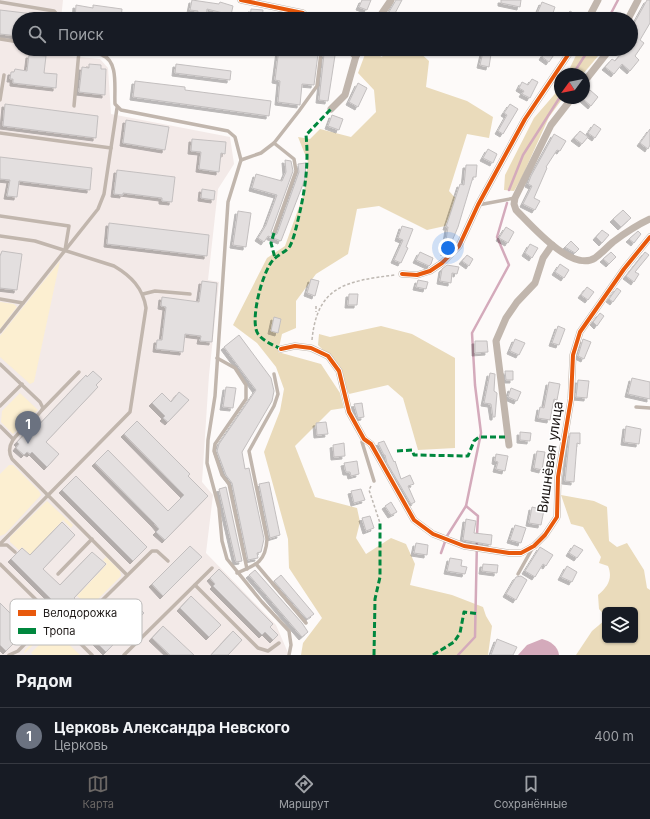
<!DOCTYPE html>
<html lang="ru">
<meta charset="utf-8">
<style>
:root{--surface:#171b24;--page:#242831;--text:#f1f3f6;--muted:#9ea1a6;--line:#363941;--accent:#6b6765}
body{margin:0;font-family:Inter,sans-serif;background:var(--page);color:var(--text)}
.controls{position:absolute;right:12px;bottom:12px;display:grid;overflow:hidden;border-radius:6px;box-shadow:0 1px 3px #0004}
.controls button{width:36px;height:36px;display:grid;place-items:center;padding:0;border:0;border-bottom:1px solid var(--line);background:var(--surface);color:var(--text);font:20px sans-serif}
.compass{position:absolute;left:554px;top:68px;width:36px;height:36px;border-radius:50%;background:var(--surface);box-shadow:0 1px 3px #0004;rotate:237deg}
.you{position:absolute;left:448px;top:248px;width:14px;height:14px;margin:-10px;border:3px solid #fff;border-radius:50%;background:#1a73e8;box-shadow:0 0 0 6px #1a73e833}
.badge{display:grid;place-items:center;width:26px;height:26px;border-radius:50%;background:var(--accent);color:#fff;font-size:13px;font-weight:700}
.pin{position:absolute;translate:-50% -33px;filter:drop-shadow(0 1px 2px #0008)}
.pin::after{content:'';position:absolute;top:21px;width:14px;height:12px;background:inherit;clip-path:polygon(0 0,100% 0,50% 100%)}
.list{margin:0;padding:0;list-style:none}
h2{display:flex;justify-content:space-between;align-items:center;height:52px;margin:0;padding:0 16px;font-size:17px}
h2 small{font-size:13px;font-weight:400;color:var(--muted)}
.list li{display:grid;grid-template-columns:26px 1fr auto;gap:12px;align-items:center;box-sizing:border-box;height:56px;padding:0 16px;border-top:1px solid var(--line)}
.list b{display:block;font-size:15px;white-space:nowrap}
.list p{margin:0;font-size:13px;white-space:nowrap;color:var(--muted)}
.list em{font-size:13px;font-style:normal;color:var(--muted)}
.icon{flex:none;width:22px;height:22px;fill:none;stroke:currentColor;stroke-width:2;stroke-linecap:round;stroke-linejoin:round}
.map{position:relative;flex:none;width:650px;height:655px;overflow:hidden}
.search{position:absolute;background:var(--surface);box-shadow:0 1px 3px #0004;left:12px;right:12px;top:12px;height:44px;display:flex;align-items:center;gap:10px;box-sizing:border-box;padding:0 14px;border-radius:22px;color:var(--muted);font-size:15px}
.sheet{height:108px;background:var(--surface)}
nav{display:flex;justify-content:space-around;align-items:center;box-sizing:border-box;height:56px;border-top:1px solid var(--line);background:var(--surface);font-size:11px;color:var(--muted)}
nav a{display:grid;justify-items:center;gap:2px}
nav .on{color:var(--accent)}
.map>svg:first-child{display:block}
.built{fill:#f3eae8}
.green{fill:#fcefd1}
.forest{fill:#eadbbb}
.water{fill:#d4aabb}
.lines{fill:none;stroke-linecap:round;stroke-linejoin:round}
.stream{stroke:#d4aabb;stroke-width:2.5}
.building{fill:#e3dfdf;stroke:#c3bfbf;filter:url(#shadow)}
.path{stroke:#beb8b2;stroke-width:1.5;stroke-dasharray:3 2;stroke-linecap:butt}
.service{stroke:#c1b6ad;stroke-width:3.5}
.minor{stroke:#c1b6ad;stroke-width:7}
.quiet{stroke:#00873e;stroke-width:3;stroke-dasharray:6 3;stroke-linecap:butt}
.cycleway-casing{stroke:#fff;stroke-width:6}
.cycleway{stroke:#e8590c;stroke-width:4}
.labels{text-anchor:middle;stroke-width:3;stroke-linejoin:round;paint-order:stroke}
.street-label{font-size:14px;fill:#1d1816;stroke:#fff}
.key{fill:#fff;stroke:#bbbab9;stroke-width:1}
.key-label{font-size:11px;fill:#1d1816}
</style>
<div class="map">
<svg width="650" height="655" viewBox="0 0 650 655">
<defs>
<filter id="shadow"><feDropShadow dx="-3" dy="3" stdDeviation="0" flood-color="#0004"/></filter>
</defs>
<rect width="100%" height="100%" fill="#fdfaf9"/>
<polygon class="built" points="0,0 63,0 61,19 19,19 19,49 58,49 58,55 100,59 108,68 111,114 230,137 234,164 218,189 208,280 219,282 209,375 202,482 213,495 206,553 276,625 289,655 0,655"/>
<g class="green">
<polygon points="60,261 34,382 30,384 0,357 0,336"/>
<polygon points="0,302 14,304 17,307 0,329"/>
<polygon points="20,393 38,410 13,434 1,422 2,411"/>
<polygon points="9,465 13,465 39,491 41,495 5,534 0,536 0,474"/>
<polygon points="47,501 73,525 71,528 63,520 30,555 22,547 19,550 10,542 10,537"/>
<polygon points="106,557 120,571 121,576 93,604 87,604 77,596 107,564 103,560"/>
<polygon points="50,627 52,628 80,655 33,655 31,653 49,635 46,632 24,654 25,650 47,628"/>
</g>
<g class="forest">
<polygon points="367,49 382,57 386,49 416,49 429,61 426,87 467,101 493,117 489,138 467,134 449,191 457,200 445,226 427,230 379,206 357,209 348,254 316,274 296,301 296,328 282,334 278,352 321,364 340,393 344,408 331,410 295,446 315,497 357,508 360,522 356,538 366,554 391,538 406,544 415,564 410,585 452,595 483,607 486,616 492,626 488,655 301,655 303,643 322,618 289,568 288,539 264,452 280,411 284,389 276,367 257,343 233,325 267,258 285,246 304,193 308,162 298,137 310,139 320,129 351,137 376,112 374,90 358,73"/>
<polygon points="579,49 604,49 583,74 567,74"/>
<polygon points="560,88 560,98 563,98 549,117 522,177 514,191 504,190 505,175 534,118"/>
<polygon points="381,326 412,334 455,358 455,448 418,450 403,398 388,385 349,394 336,363 318,345 319,334 330,337"/>
<path d="M561 495 594 501 607 507 609 541 617 547 627 543 644 570 647 588 650 590V655H576L592 631 605 620V640H635V610H605V616L599 609 598 595C608 587 613 578 608 566L599 563 601 557 583 527 571 524Z"/>
</g>
<path class="water" d="M542 639C550 641 558 646 559 655H518L527 645Z"/>
<g class="lines">
<g class="stream">
<polyline points="608,19 618,0"/>
<polyline points="573,74 589,49"/>
<polyline points="509,190 523,155 560,97"/>
<polyline points="477,535 478,516 466,506 481,433 475,385 472,333 509,265 497,237 507,203"/>
<polyline points="441,553 447,536 466,506"/>
<polyline points="458,655 475,637 477,540"/>
</g>
</g>
<g class="building">
<polygon points="192,0 219,4 220,2 233,6 231,15 207,9 206,18 197,16 198,11 190,10"/>
<polygon points="362,0 371,0 367,10 359,7"/>
<polygon points="396,0 402,0 392,19 385,19"/>
<polygon points="501,0 521,0 520,7 501,3"/>
<polygon points="647,0 650,0 650,23 640,40 644,43 635,56 639,60 630,71 622,64 614,74 605,67 612,59 615,61 625,49 631,49 631,29"/>
<polygon points="542,2 555,7 551,19 537,14"/>
<polygon points="76,5 93,8 93,5 122,9 121,19 75,19"/>
<polygon points="251,9 263,10 262,19 250,19"/>
<polygon points="0,10 42,15 42,19 19,19 19,36 0,34"/>
<polygon points="570,11 583,19 565,19"/>
<polygon points="279,49 318,54 314,85 302,84 300,105 278,102 280,81 275,80"/>
<polygon points="327,49 336,49 328,101 319,100 324,54 326,54"/>
<polygon points="547,49 558,49 549,62 542,57"/>
<polygon points="483,52 491,54 489,67 480,65"/>
<polygon points="29,55 46,56 44,73 57,74 56,88 13,83 13,79 10,79 11,72 14,72 15,69 27,71"/>
<polygon points="89,64 101,65 101,69 106,69 105,95 79,92 82,67 89,68"/>
<polygon points="176,64 231,71 230,80 175,73"/>
<polygon points="532,79 538,82 530,98 522,94 524,91 519,88 522,82 528,85"/>
<polygon points="135,81 185,87 185,90 271,101 269,116 133,97"/>
<polygon points="358,83 367,88 358,107 349,102"/>
<polygon points="590,90 598,97 591,106 583,99"/>
<polygon points="5,104 98,116 96,138 3,126"/>
<polygon points="510,104 518,109 503,134 498,131 507,115 504,113"/>
<polygon points="332,115 343,119 339,130 328,126"/>
<polygon points="126,120 169,127 165,150 123,143"/>
<polygon points="594,124 601,129 595,138 588,133"/>
<polygon points="650,129 650,145 648,149 640,143"/>
<polygon points="580,131 588,137 582,144 574,138"/>
<polygon points="554,134 566,141 560,151 557,150 546,167 547,168 534,198 540,201 535,210 523,204 532,186 528,184 531,176"/>
<polygon points="192,139 226,142 225,154 221,153 219,172 199,169 201,152 191,151"/>
<polygon points="488,149 497,154 493,163 483,158"/>
<polygon points="0,157 92,168 90,190 19,181 17,197 7,196 10,180 0,179"/>
<polygon points="285,160 291,161 293,171 271,232 273,236 277,234 299,172 298,164 306,163 305,179 281,241 268,236 264,242 258,238 266,225 277,195 252,188 256,174 282,181 286,172"/>
<polygon points="466,165 477,165 476,177 473,177 458,227 452,241 444,253 448,227 446,227 460,184 464,185"/>
<polygon points="117,170 175,177 172,202 162,201 162,198 123,193 123,195 114,194"/>
<polygon points="202,189 215,191 214,200 201,198"/>
<polygon points="623,210 631,218 621,227 613,219"/>
<polygon points="238,211 251,213 246,247 233,245"/>
<polygon points="109,223 209,235 207,256 107,244"/>
<polygon points="402,226 413,229 406,247 408,248 401,263 394,260 403,240 398,238"/>
<polygon points="506,227 514,232 508,243 499,238"/>
<polygon points="602,230 609,235 602,243 596,237"/>
<polygon points="638,231 641,234 634,243 629,239"/>
<polygon points="571,241 579,249 575,253 565,247"/>
<polygon points="530,244 538,248 532,258 525,253"/>
<polygon points="2,251 22,254 17,290 0,288 0,256"/>
<polygon points="420,252 433,258 431,264 429,266 416,260"/>
<polygon points="611,252 616,257 609,264 603,259"/>
<polygon points="645,252 649,255 635,272 639,274 634,282 626,276"/>
<polygon points="467,255 473,259 469,266 462,261"/>
<polygon points="560,264 569,270 564,278 555,272"/>
<polygon points="447,265 459,267 457,274 452,273 451,283 440,281 442,269"/>
<polygon points="311,279 319,281 315,296 307,293"/>
<polygon points="418,280 428,282 426,289 416,287"/>
<polygon points="202,281 217,283 212,342 200,341 201,336 185,334 183,352 156,349 157,340 162,340 166,307 161,306 162,297 199,302"/>
<polygon points="587,287 594,292 588,300 581,295"/>
<polygon points="617,288 621,291 613,302 609,299"/>
<polygon points="349,294 358,294 357,305 348,305"/>
<polygon points="600,313 604,316 597,326 593,322"/>
<polygon points="274,317 281,319 278,333 271,331"/>
<polygon points="558,326 565,329 559,345 552,343"/>
<polygon points="239,335 271,378 274,391 272,401 242,452 245,469 249,468 264,539 261,552 257,553 258,558 248,560 232,483 226,475 217,451 219,444 256,390 224,347"/>
<polygon points="515,339 525,343 519,355 510,351"/>
<polygon points="583,339 591,342 584,359 578,356"/>
<polygon points="475,341 487,341 488,352 475,353"/>
<polygon points="93,371 102,379 96,385 98,387 46,442 59,454 47,467 32,452 30,454 27,452 24,455 16,448 19,444 17,442 31,427 34,430 86,375 87,377"/>
<polygon points="505,371 513,371 513,380 506,380"/>
<polygon points="490,373 495,374 494,391 497,393 495,417 493,417 491,404 484,403"/>
<polygon points="632,378 650,382 650,399 628,394"/>
<polygon points="578,380 589,381 587,398 576,397"/>
<polygon points="549,382 560,384 557,400 554,399 550,420 538,418 540,407 544,408"/>
<polygon points="226,387 236,388 233,408 223,407"/>
<polygon points="511,388 521,392 517,401 508,397"/>
<polygon points="179,392 189,400 168,422 163,418 165,416 152,403 162,393 171,402"/>
<polygon points="362,403 364,417 358,418 354,404"/>
<polygon points="137,421 190,474 188,476 208,496 165,540 156,532 159,529 155,524 95,463 108,450 168,511 184,495 124,434"/>
<polygon points="326,422 328,434 317,435 316,423"/>
<polygon points="626,426 641,429 639,444 624,442"/>
<polygon points="520,432 531,433 530,441 520,440"/>
<polygon points="570,433 580,433 580,444 577,443 574,482 565,481"/>
<polygon points="384,441 394,462 395,461 401,479 410,475 414,484 408,486 415,502 411,504 387,463 385,455 384,455 378,443"/>
<polygon points="344,443 345,456 334,457 333,445"/>
<polygon points="537,451 545,452 542,470 534,468"/>
<polygon points="496,454 508,456 505,471 496,469 498,462 495,461"/>
<polygon points="357,461 359,474 351,476 350,472 346,472 344,463"/>
<polygon points="76,476 147,547 133,561 62,490"/>
<polygon points="269,482 280,535 270,538 259,484"/>
<polygon points="226,487 242,561 236,562 219,489"/>
<polygon points="361,489 365,500 354,503 351,491"/>
<polygon points="391,502 397,512 391,515 385,506"/>
<polygon points="532,507 544,510 541,525 529,523"/>
<polygon points="370,516 374,528 366,531 362,518"/>
<polygon points="466,519 476,521 474,533 492,535 491,545 463,540"/>
<polygon points="62,522 75,535 43,569 60,585 92,552 106,564 74,598 83,607 71,619 11,559 22,548 30,555"/>
<polygon points="515,525 526,528 521,543 510,540"/>
<polygon points="416,543 428,545 427,555 414,553"/>
<polygon points="574,545 583,550 577,558 569,553"/>
<polygon points="190,546 202,557 163,596 152,584"/>
<polygon points="540,547 553,555 546,566 543,564 535,577 525,571"/>
<polygon points="450,558 462,560 461,566 467,567 465,574 447,571"/>
<polygon points="483,564 498,565 497,573 482,571"/>
<polygon points="567,566 577,572 572,582 561,577"/>
<polygon points="219,569 273,624 270,627 278,635 273,640 265,632 262,635 213,586 215,584 210,578"/>
<polygon points="255,570 302,623 308,632 302,637 249,575"/>
<polygon points="281,575 314,614 307,619 274,581"/>
<polygon points="521,576 527,580 516,600 506,594 516,577"/>
<polygon points="191,596 221,625 209,637 180,608"/>
<polygon points="133,602 144,613 106,652 95,641"/>
<polygon points="0,603 27,630 6,651 0,645"/>
<polygon points="163,626 194,655 170,655 152,638"/>
<polygon points="233,631 242,640 228,655 211,655"/>
<polygon points="497,639 517,647 513,655 491,655"/>
</g>
<g class="lines">
<g class="path">
<polyline points="316,306 316,312"/>
<path d="M312 340C317 286 346 281 395 275"/>
<polyline points="371,486 369,490 380,523"/>
</g>
<g class="service">
<polyline points="0,2 54,11 61,19"/>
<polyline points="0,39 19,42"/>
<path d="M70 49C80 52 92 51 102 55 119 61 114 89 115 104L121 110 228 131 235 137 241 160 228 202 215 396 208 440 207 463 219 508 222 541 227 559 262 602 289 631 291 645 289 655"/>
<polyline points="38,53 39,49"/>
<polyline points="0,100 4,75"/>
<polyline points="74,106 79,51"/>
<polyline points="0,133 111,148"/>
<polyline points="274,143 294,159 296,171 274,233"/>
<polyline points="241,160 261,153 274,143 299,111 317,86 321,53 319,49"/>
<polyline points="478,205 515,198"/>
<polyline points="0,216 69,226 65,250"/>
<path d="M0 236 35 241 114 266C131 276 143 288 146 308L130 412 0 544"/>
<polyline points="143,294 155,291 190,294"/>
<polyline points="0,299 23,303"/>
<polyline points="0,332 98,209 104,194 117,108"/>
<polyline points="217,358 235,368 246,385 246,399 215,444 214,451 222,475 229,484 247,569"/>
<path d="M0 364 40 402 43 408C35 424 0 438 12 459L127 575"/>
<polyline points="0,406 22,384"/>
<polyline points="636,407 650,408"/>
<polyline points="42,410 79,372"/>
<polyline points="0,426 13,439"/>
<polyline points="364,439 362,442 374,481"/>
<polyline points="0,545 7,545 15,552"/>
<polyline points="0,564 92,655"/>
<polyline points="256,564 306,623"/>
<path d="M237 573C257 565 266 561 267 539L249 451 274 406 278 394 274 374"/>
<polyline points="58,574 92,539"/>
<polyline points="518,574 532,549"/>
<polyline points="195,585 258,648 268,651 279,643"/>
<polyline points="69,633 152,551 157,551 168,561"/>
<polyline points="9,655 18,651 52,616"/>
<polyline points="124,655 212,568"/>
</g>
<g class="minor">
<polyline points="241,0 303,13 308,19"/>
<polyline points="378,19 391,0"/>
<polyline points="588,19 598,0"/>
<polyline points="628,19 638,0"/>
<polyline points="347,49 356,56"/>
<polyline points="584,82 610,49"/>
<path d="M572 98 551 125 515 198 514 204 516 210C531 225 572 273 595 258 602 253 607 247 613 242 625 233 637 225 650 219"/>
<polyline points="331,109 345,95 356,56 360,49"/>
<polyline points="402,274 417,275 430,271 442,263 459,246 478,205 525,119 572,49"/>
<polyline points="281,349 295,346 311,348 328,356 339,371 349,412 364,439 371,444 414,520 433,534 464,546 509,553 521,553 534,546 545,535 557,517 558,477 571,399 573,355 580,332 624,269 650,237"/>
<polyline points="509,445 496,341 506,318 517,302 535,283 543,258 552,245"/>
</g>
<g class="quiet">
<polyline points="274,233 271,243 275,258"/>
<path d="M281 349C273 345 263 341 258 334 249 321 263 269 274 259 279 254 286 252 290 246 294 238 296 228 298 220 305 191 309 165 306 135L331 109"/>
<polyline points="397,451 412,450 414,455 468,456 474,441 479,437 508,437"/>
<polyline points="374,655 375,599 380,577 380,523"/>
<polyline points="433,655 454,642 460,633 464,612 479,614"/>
</g>
<g class="cycleway-casing">
<g id="cycleway">
<polyline points="241,0 303,13 308,19"/>
<polyline points="402,274 417,275 430,271 442,263 459,246 478,205 525,119 572,49"/>
<polyline points="281,349 295,346 311,348 328,356 339,371 349,412 364,439 371,444 414,520 433,534 464,546 509,553 521,553 534,546 545,535 557,517 558,477 571,399 573,355 580,332 624,269 650,237"/>
</g>
</g>
<use href="#cycleway" class="cycleway"/>
</g>
<g class="labels">
<g class="street-label">
<text transform="translate(550 457) rotate(-82)" y="5">Вишнёвая улица</text>
</g>
</g>
<rect x="10" y="599" width="132" height="46" rx="6" class="key"/>
<rect x="18" y="610" width="18" height="6" fill="#e8590c"/>
<rect x="18" y="628" width="18" height="6" fill="#00873e"/>
<g class="key-label">
<text x="43" y="617">Велодорожка</text>
<text x="43" y="635">Тропа</text>
</g>
</svg>
<div class="controls">
<button><svg class="icon" aria-label="layers" viewBox="0 0 24 24"><path d="M12 4l9 5-9 5-9-5zM3 14l9 5 9-5"/></svg></button>
</div>
<svg class="compass" viewBox="-18 -18 36 36"><path d="M0-13l5 13h-10z" fill="#e53935"/><path d="M0 13l5-13h-10z" fill="#9ea1a6"/></svg>
<div class="you"></div>
<div class="pin badge" style="left:28px;top:444px;background:#6b7280">1</div>
<div class="search"><svg class="icon" aria-label="search" viewBox="0 0 24 24"><circle cx="10" cy="10" r="6"/><path d="M15 15l6 6"/></svg>Поиск</div>
</div>
<section class="sheet">
<h2>Рядом<small></small></h2>
<ul class="list">
<li><span class="badge" style="background:#6b7280">1</span><div><b>Церковь Александра Невского</b><p>Церковь</p></div><em>400 m</em></li>
</ul>
</section>
<nav>
<a class="on"><svg class="icon" aria-label="map" viewBox="0 0 24 24"><path d="M3 6l6-2 6 2 6-2v14l-6 2-6-2-6 2zM9 4v14M15 6v14"/></svg>Карта</a>
<a><svg class="icon" aria-label="directions" viewBox="0 0 24 24"><path d="M12 3l9 9-9 9-9-9zM9 14v-3h6M13 9l2 2-2 2"/></svg>Маршрут</a>
<a><svg class="icon" aria-label="saved" viewBox="0 0 24 24"><path d="M7 4h10v16l-5-4-5 4z"/></svg>Сохранённые</a>
</nav>
